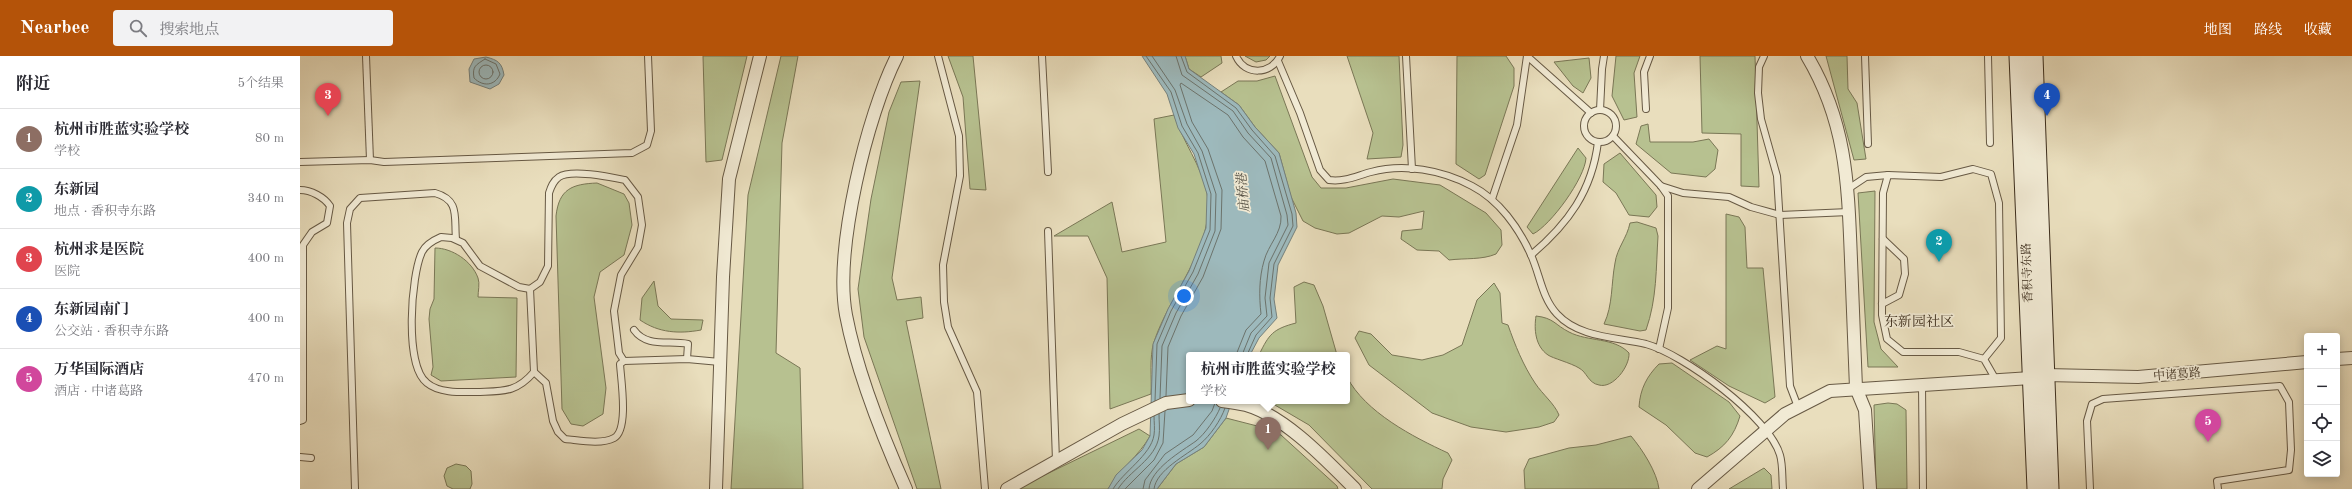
<!DOCTYPE html>
<html lang="zh">
<meta charset="utf-8">
<style>
:root{--surface:#fff;--page:#f2f2f3;--text:#2b2b33;--muted:#7c7c81;--line:#e1e1e2;--accent:#b45309}
body{margin:0;font-family:"Old Standard TT","Noto Serif SC",serif;background:var(--page);color:var(--text)}
.controls{position:absolute;right:12px;bottom:12px;display:grid;overflow:hidden;border-radius:4px;box-shadow:0 2px 10px #0003}
.controls button{width:36px;height:36px;display:grid;place-items:center;padding:0;border:0;border-bottom:1px solid var(--line);background:var(--surface);color:var(--text);font:20px sans-serif}
.you{position:absolute;left:884px;top:240px;width:14px;height:14px;margin:-10px;border:3px solid #fff;border-radius:50%;background:#1a73e8;box-shadow:0 0 0 6px #1a73e833}
.badge{display:grid;place-items:center;width:26px;height:26px;border-radius:50%;background:var(--accent);color:#fff;font-size:13px;font-weight:700}
.pin{position:absolute;translate:-50% -33px;filter:drop-shadow(0 1px 2px #0008)}
.pin::after{content:'';position:absolute;top:21px;width:14px;height:12px;background:inherit;clip-path:polygon(0 0,100% 0,50% 100%)}
.popup{position:absolute;left:886px;top:296px;width:164px;height:52px;box-sizing:border-box;display:grid;place-content:center;border-radius:4px;background:var(--surface);filter:drop-shadow(0 1px 3px #0005);font-size:13px;white-space:nowrap;color:var(--muted)}
.popup b{font-size:15px;color:var(--text)}
.popup::after{content:'';position:absolute;left:50%;top:100%;margin-left:-8px;border:8px solid transparent;border-top-color:var(--surface)}
.list{margin:0;padding:0;list-style:none}
h2{display:flex;justify-content:space-between;align-items:center;height:52px;margin:0;padding:0 16px;font-size:17px}
h2 small{font-size:13px;font-weight:400;color:var(--muted)}
.list li{display:grid;grid-template-columns:26px 1fr auto;gap:12px;align-items:center;box-sizing:border-box;height:60px;padding:0 16px;border-top:1px solid var(--line)}
.list b{display:block;font-size:15px;white-space:nowrap}
.list p{margin:0;font-size:13px;white-space:nowrap;color:var(--muted)}
.list em{font-size:13px;font-style:normal;color:var(--muted)}
.icon{flex:none;width:22px;height:22px;fill:none;stroke:currentColor;stroke-width:2;stroke-linecap:round;stroke-linejoin:round}
.map{position:relative;flex:none;width:2052px;height:433px;overflow:hidden}
header{display:flex;align-items:center;gap:24px;box-sizing:border-box;height:56px;padding:0 20px;background:var(--accent);color:#fff}
header strong{font-size:19px}
nav{display:flex;gap:22px;margin-inline-start:auto;font-size:14px}
.search{width:280px;height:36px;background:var(--page);display:flex;align-items:center;gap:10px;box-sizing:border-box;padding:0 14px;border-radius:4px;color:var(--muted);font-size:15px}
main{display:flex}
aside{flex:1;background:var(--surface)}
.map>svg:first-child{display:block}
.green{fill:#b7c190;stroke:#7a7756}
.water{fill:#9db9bc;stroke:#76817c}
.lines{fill:none;stroke-linecap:round;stroke-linejoin:round}
.shore{stroke:#6c736c;stroke-width:1}
.service-casing{stroke:#675944;stroke-width:8}
.minor-casing{stroke:#675944;stroke-width:14}
.secondary-casing{stroke:#3c2d1c;stroke-width:19}
.service{stroke:#f1ead4;stroke-width:6}
.minor{stroke:#f1ead4;stroke-width:12}
.secondary{stroke:#f1ead4;stroke-width:17}
.labels{text-anchor:middle;stroke-width:3.5;stroke-linejoin:round;paint-order:stroke}
.street-label{font-size:12px;fill:#3c2d1c;stroke:#f1ead4}
.water-label{font-size:13px;font-style:italic;fill:#545044;stroke:#f1ead4}
.quarter-label{font-size:14px;fill:#3c2d1c;stroke:#f1ead4}
</style>
<header>
<strong>Nearbee</strong>
<div class="search"><svg class="icon" aria-label="search" viewBox="0 0 24 24"><circle cx="10" cy="10" r="6"/><path d="M15 15l6 6"/></svg>搜索地点</div>
<nav><a>地图</a><a>路线</a><a>收藏</a></nav>
</header>
<main>
<aside>
<h2>附近<small>5个结果</small></h2>
<ul class="list">
<li><span class="badge" style="background:#8d6e63">1</span><div><b>杭州市胜蓝实验学校</b><p>学校</p></div><em>80 m</em></li>
<li><span class="badge" style="background:#0f9aa8">2</span><div><b>东新园</b><p>地点 · 香积寺东路</p></div><em>340 m</em></li>
<li><span class="badge" style="background:#e0444e">3</span><div><b>杭州求是医院</b><p>医院</p></div><em>400 m</em></li>
<li><span class="badge" style="background:#1a4fb4">4</span><div><b>东新园南门</b><p>公交站 · 香积寺东路</p></div><em>400 m</em></li>
<li><span class="badge" style="background:#d1479c">5</span><div><b>万华国际酒店</b><p>酒店 · 中诸葛路</p></div><em>470 m</em></li>
</ul>
</aside>
<div class="map">
<svg width="2052" height="433" viewBox="0 0 2052 433">
<rect width="100%" height="100%" fill="#e9debd"/>
<filter id="stains"><feTurbulence type="fractalNoise" baseFrequency=".005" numOctaves="4"/><feColorMatrix values="0 0 0 0 .2 0 0 0 0 .09 0 0 0 0 .02 0 0 0 .5 -.17"/></filter>
<radialGradient id="worn" r=".72"><stop offset=".6" stop-color="#630" stop-opacity="0"/><stop offset="1" stop-color="#630" stop-opacity=".3"/></radialGradient>
<g class="green">
<polygon points="403,0 447,0 422,104 406,106"/>
<polygon points="481,0 498,0 482,87 476,297 500,312 503,433 431,433 448,139"/>
<polygon points="648,0 673,0 686,134 670,133 663,41"/>
<polygon points="885,0 921,0 922,7 901,21 889,13"/>
<polygon points="945,0 970,0 966,4 956,6"/>
<polygon points="1047,0 1099,0 1103,89 1101,101 1067,103 1073,77"/>
<polygon points="1157,0 1206,0 1214,12 1214,30 1185,119 1179,123 1156,108"/>
<polygon points="1316,0 1340,0 1334,17 1337,61 1324,64 1312,40"/>
<polygon points="1400,0 1455,0 1459,131 1441,130 1441,78 1402,77"/>
<polygon points="1526,0 1547,0 1548,33 1557,47 1566,103 1554,104"/>
<polygon points="1289,2 1291,22 1283,37 1273,30 1254,6"/>
<path d="M975 20 1012 121 1021 132H1046L1093 123 1140 129 1186 157 1201 174 1202 189 1196 198C1182 204 1165 202 1149 204L1139 195 1117 194 1101 183 1102 175 1122 173 1124 155 1099 161 1082 160 1049 177 1037 178 1015 172 1003 165 991 141 979 97 955 71 939 49 921 36 938 25H957Z"/>
<polygon points="620,25 592,222 597,244 621,241 623,262 606,265 641,433 617,433 564,281 558,233 571,143 589,56 601,26"/>
<path d="M874 59C883 86 901 109 907 137 917 187 868 241 854 286 849 301 852 322 851 338L810 353 807 222 788 180H754L812 146 822 196 866 186 854 63Z"/>
<polygon points="1348,68 1350,86 1393,86 1409,83 1418,94 1415,113 1406,121 1371,117 1336,88 1341,70"/>
<path d="M1278 92 1286 102C1285 122 1251 169 1233 178L1227 171Z"/>
<polygon points="1320,97 1356,139 1357,151 1349,161 1329,159 1316,137 1303,126 1304,108"/>
<path d="M297 127 324 138 329 147 332 169 324 199 300 216 294 241 306 332 303 358 283 370 271 368 262 353 256 160C259 133 272 128 297 127Z"/>
<polygon points="1575,135 1574,266 1581,293 1598,311 1568,311 1558,137"/>
<polygon points="1426,158 1439,161 1445,171 1447,212 1463,212 1475,341 1465,347 1429,330 1390,304 1417,290 1426,293"/>
<path d="M1337 166 1356 172 1358 180C1356 212 1357 243 1346 274L1340 275 1304 268C1313 249 1311 228 1315 207 1317 192 1327 182 1330 167Z"/>
<path d="M135 192C152 192 172 205 178 222 180 227 178 236 178 241L217 242 216 321 141 325 131 319 133 311 129 263 130 253 134 243Z"/>
<path d="M354 225 358 250 371 263 403 264 401 274C379 278 359 277 340 264L342 242Z"/>
<path d="M1004 226 1014 229 1023 250 1037 299H959C969 278 973 273 996 267L994 231Z"/>
<path d="M1194 227 1200 237 1202 267 1208 269C1215 289 1223 309 1235 327 1243 339 1254 347 1259 359L1254 366 1239 371 1206 376 1171 371 1132 357 1069 309 1055 282 1059 275 1071 278 1092 299 1122 304 1143 299 1162 289 1177 244Z"/>
<path d="M1236 260C1254 262 1255 269 1269 276 1288 286 1314 281 1329 297 1330 310 1313 333 1299 329 1288 327 1287 316 1279 312 1271 307 1252 302 1248 299 1235 290 1234 273 1236 260Z"/>
<path d="M1372 307 1429 346 1440 360C1434 380 1425 391 1407 401L1395 397 1366 369 1339 351C1340 333 1347 320 1359 308Z"/>
<path d="M1047 321C1065 356 1113 381 1148 397L1152 404 1143 423 1142 433H1072L1009 369 968 345H1047Z"/>
<polygon points="1588,347 1597,348 1606,354 1607,433 1576,433 1574,349"/>
<polygon points="926,362 965,372 981,379 1037,430 1038,433 857,433 876,408 904,391"/>
<path d="M839 373 850 380C839 400 820 413 808 433H716Z"/>
<path d="M1331 380C1342 393 1357 416 1359 433H1225L1224 414 1229 403 1269 392 1296 389Z"/>
<polygon points="156,408 166,410 171,415 172,428 170,433 153,433 147,430 144,420 147,412"/>
<polygon points="1464,412 1471,419 1472,433 1429,433"/>
</g>
<g class="water">
<polygon points="842,0 885,0 889,13 939,49 955,71 979,97 996,157 997,171 978,209 974,243 977,262 959,282 950,299 889,299 889,345 932,345 926,362 904,391 876,408 857,433 808,433 816,419 842,394 850,380 853,288 868,253 889,215 906,172 907,138 894,98 878,72 867,38"/>
<path d="M186 1C198 4 202 7 204 19L199 28 190 33 170 26 169 13 174 3Z"/>
</g>
<g class="lines">
<g class="shore">
<polyline points="846,0 871,36 882,70 898,97 911,138 910,174 893,216 871,255 857,288 855,345"/>
<polyline points="852,0 875,34 887,68 902,95 916,138 915,175 898,218 876,257 862,290 860,342"/>
<polyline points="876,0 882,19 933,55 948,77 971,102 987,159 988,169 969,207 965,242 967,260 951,277 942,299"/>
<polyline points="881,0 887,16 936,52 952,74 975,100 992,158 993,170 974,208 970,242 972,261 956,279 947,299"/>
<path d="M185 3 196 8 200 18C195 30 183 31 174 22 172 10 176 9 185 3Z"/>
<circle cx="186" cy="16" r="7"/>
<path d="M866 340 868 291 881 260 903 221 921 173 922 134 908 93 892 66 880 29 881 27 928 59 943 81 965 105 981 160C982 177 968 189 964 205 959 222 959 240 961 258L946 274 936 299"/>
<path d="M813 433C823 416 851 399 854 379 855 373 854 366 854 360"/>
<path d="M818 433C829 415 856 403 859 380 860 373 859 365 859 358"/>
<polyline points="825,433 854,404 863,387 865,355"/>
<polyline points="843,433 845,424 865,398 893,379 912,355 915,347"/>
<path d="M849 433C850 413 882 395 896 385 905 378 916 362 920 352"/>
<path d="M854 433C856 414 887 399 900 388 910 380 921 364 925 352"/>
</g>
<g class="service-casing">
<g id="service">
<polyline points="66,0 70,104"/>
<polyline points="638,0 659,80 660,120 643,209 644,246 648,271 677,336 685,433"/>
<polyline points="742,0 748,116"/>
<path d="M936 0C945 20 971 19 980 0"/>
<polyline points="1106,0 1112,113"/>
<polyline points="1227,0 1291,57"/>
<polyline points="1464,0 1459,11 1458,37 1461,63 1477,120 1490,330 1498,351"/>
<polyline points="1565,0 1568,88"/>
<polyline points="1688,0 1690,87"/>
<path d="M978 5 1000 57 1020 114 1029 124C1045 126 1056 120 1071 116 1104 107 1142 114 1172 130 1199 144 1219 172 1231 199 1240 219 1242 242 1257 258 1279 282 1316 281 1346 288 1383 298 1469 361 1480 399 1483 409 1482 423 1483 433"/>
<polyline points="1346,53 1344,16 1350,0"/>
<circle cx="1300" cy="70" r="16"/>
<polyline points="1300,54 1302,13 1304,0"/>
<polyline points="1313,80 1361,130 1368,140 1368,252 1359,293"/>
<polyline points="0,106 70,104 84,106 332,97 347,89 351,75 348,0"/>
<polyline points="1588,119 1583,137 1582,259 1587,283 1603,296 1659,296 1684,303 1696,324"/>
<polyline points="1361,130 1383,137 1429,141 1451,151 1480,159 1549,156"/>
<polyline points="1548,133 1566,121 1588,119 1641,121 1673,113 1691,118 1699,147 1701,282 1684,303"/>
<path d="M0 134C11 134 24 141 30 150L27 167 12 176 3 189V364L0 365"/>
<polyline points="1192,143 1217,69 1227,0"/>
<polyline points="748,175 756,405"/>
<path d="M1231 199C1268 168 1292 135 1298 86"/>
<path d="M230 233 219 231 180 210 163 187 152 182 141 181C134 184 126 188 122 196 111 219 104 310 127 327 140 338 164 336 180 336 204 335 217 336 234 316"/>
<polyline points="1582,248 1599,239 1605,218 1604,203 1583,183"/>
<path d="M334 274C347 292 369 284 388 288L387 303"/>
<path d="M324 305 319 297 314 255 321 219 338 191 342 169 338 141 325 124C310 121 271 113 259 121 253 125 251 131 249 137L248 210 240 226 230 233 234 316 246 327 253 365 258 376 265 383C278 384 301 389 314 382 329 374 321 324 320 308L324 305 387 303 420 306"/>
<polyline points="1622,329 1623,433"/>
<polyline points="0,401 11,402"/>
<path d="M55 433 47 167 50 153 60 142 135 137C160 144 154 161 156 183"/>
<polyline points="1790,433 1787,365 1792,348 1803,343 1980,330 1989,346 1991,394 1989,414 1917,425 1918,433"/>
</g>
</g>
<g class="minor-casing">
<g id="minor">
<path d="M597 0C567 59 534 194 546 259 557 317 582 379 606 433"/>
<path d="M1507 0C1547 67 1548 129 1551 204 1553 247 1554 289 1556 332L1565 354 1570 433"/>
<polyline points="2037,303 2052,302"/>
<path d="M922 345C930 346 938 347 946 349 985 360 1027 405 1055 433"/>
<polyline points="416,433 423,221 429,123 460,0"/>
<polyline points="707,433 822,368 866,347 889,344"/>
<polyline points="1398,433 1485,358 1530,335 1731,322 1746,319 1838,321 2007,306"/>
</g>
</g>
<g class="secondary-casing">
<g id="secondary">
<polyline points="1718,0 1736,433"/>
<polyline points="1734,0 1750,433"/>
</g>
</g>
<use href="#service" class="service"/>
<use href="#minor" class="minor"/>
<use href="#secondary" class="secondary"/>
</g>
<g class="labels">
<g class="street-label">
<text transform="translate(1727 217) rotate(-92)" y="4">香积寺东路</text>
<text transform="translate(1877 318) rotate(-5)" y="4">中诸葛路</text>
</g>
<g class="water-label">
<text transform="translate(942 137) rotate(-95)" y="5">庙桥港</text>
</g>
<g class="quarter-label">
<text x="1619" y="270">东新园社区</text>
</g>
</g>
<rect width="100%" height="100%" filter="url(#stains)"/>
<rect width="100%" height="100%" fill="url(#worn)"/>
</svg>
<div class="controls">
<button>+</button>
<button>−</button>
<button><svg class="icon" aria-label="locate" viewBox="0 0 24 24"><circle cx="12" cy="12" r="6"/><path d="M12 2v4M12 18v4M2 12h4M18 12h4"/></svg></button>
<button><svg class="icon" aria-label="layers" viewBox="0 0 24 24"><path d="M12 4l9 5-9 5-9-5zM3 14l9 5 9-5"/></svg></button>
</div>
<div class="you"></div>
<div class="pin badge" style="left:968px;top:394px;background:#8d6e63">1</div>
<div class="popup"><b>杭州市胜蓝实验学校</b>学校</div>
<div class="pin badge" style="left:1639px;top:206px;background:#0f9aa8">2</div>
<div class="pin badge" style="left:28px;top:60px;background:#e0444e">3</div>
<div class="pin badge" style="left:1747px;top:60px;background:#1a4fb4">4</div>
<div class="pin badge" style="left:1908px;top:386px;background:#d1479c">5</div>
</div>
</main>
